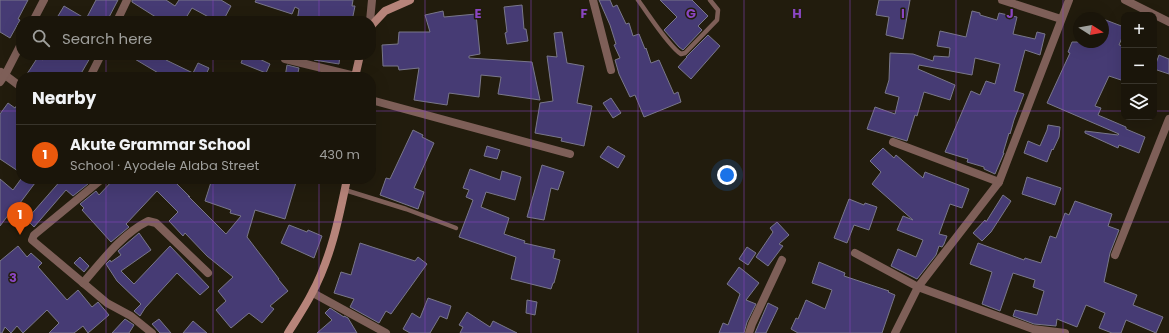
<!DOCTYPE html>
<meta charset="utf-8">
<style>
:root{--surface:#1a150a;--page:#231e13;--text:#f1f3f6;--muted:#9f9f9c;--line:#38342b;--accent:#ea580c}
body{margin:0;font-family:Poppins,sans-serif;background:var(--page);color:var(--text)}
.controls{position:absolute;right:12px;top:12px;display:grid;overflow:hidden;border-radius:8px;box-shadow:0 4px 16px #0002}
.controls button{width:36px;height:36px;display:grid;place-items:center;padding:0;border:0;border-bottom:1px solid var(--line);background:var(--surface);color:var(--text);font:20px sans-serif}
.compass{position:absolute;left:1073px;top:12px;width:36px;height:36px;border-radius:50%;background:var(--surface);box-shadow:0 4px 16px #0002;rotate:101deg}
.you{position:absolute;left:727px;top:175px;width:14px;height:14px;margin:-10px;border:3px solid #fff;border-radius:50%;background:#1a73e8;box-shadow:0 0 0 6px #1a73e833}
.badge{display:grid;place-items:center;width:26px;height:26px;border-radius:50%;background:var(--accent);color:#fff;font-size:13px;font-weight:700}
.pin{position:absolute;translate:-50% -33px;filter:drop-shadow(0 1px 2px #0008)}
.pin::after{content:'';position:absolute;top:21px;width:14px;height:12px;background:inherit;clip-path:polygon(0 0,100% 0,50% 100%)}
.list{margin:0;padding:0;list-style:none}
h2{display:flex;justify-content:space-between;align-items:center;height:52px;margin:0;padding:0 16px;font-size:17px}
h2 small{font-size:13px;font-weight:400;color:var(--muted)}
.list li{display:grid;grid-template-columns:26px 1fr auto;gap:12px;align-items:center;box-sizing:border-box;height:60px;padding:0 16px;border-top:1px solid var(--line)}
.list b{display:block;font-size:15px;white-space:nowrap}
.list p{margin:0;font-size:13px;white-space:nowrap;color:var(--muted)}
.list em{font-size:13px;font-style:normal;color:var(--muted)}
.icon{flex:none;width:22px;height:22px;fill:none;stroke:currentColor;stroke-width:2;stroke-linecap:round;stroke-linejoin:round}
.map{position:relative;flex:none;width:1169px;height:333px;overflow:hidden}
.search{position:absolute;background:var(--surface);box-shadow:0 4px 16px #0002;left:16px;top:16px;width:360px;height:44px;display:flex;align-items:center;gap:10px;box-sizing:border-box;padding:0 14px;border-radius:16px;color:var(--muted);font-size:15px}
.panel{position:absolute;background:var(--surface);box-shadow:0 4px 16px #0002;left:16px;top:72px;width:360px;height:112px;border-radius:16px}
.map>svg:first-child{display:block}
.building{fill:#463b74;stroke:#79778a}
.lines{fill:none;stroke-linecap:round;stroke-linejoin:round}
.lane{stroke:#7e5f58;stroke-width:4.5}
.street{stroke:#7e5f58;stroke-width:8}
.secondary{stroke:#b7847a;stroke-width:8}
.grid{fill:none;stroke:#8a46c2;stroke-width:1;stroke-opacity:0.55}
.grid-label{font-size:13px;text-anchor:middle;font-weight:bold;fill:#8a46c2;stroke:#221c0d;stroke-width:3;stroke-linejoin:round;paint-order:stroke}
</style>
<div class="map">
<svg width="1169" height="333" viewBox="0 0 1169 333">
<rect width="100%" height="100%" fill="#221c0d"/>
<g class="building">
<polygon points="0,0 28,0 18,19 20,20 10,38 0,32"/>
<polygon points="96,0 118,0 107,21 55,21 64,6 86,19"/>
<polygon points="132,0 166,0 175,6 179,0 221,0 231,6 223,21 216,21 192,8 184,21 162,21 132,2"/>
<polygon points="256,0 353,0 352,6 355,6 352,21 297,21 299,9 295,7 292,14 255,2"/>
<polygon points="599,0 610,0 613,7 617,5 626,24 629,23 633,36 639,34 645,49 646,48 651,63 659,60 674,94 678,92 681,102 644,117 635,95 630,97 619,74 615,60 620,58 614,45 616,44 610,25"/>
<polygon points="660,0 692,0 708,16 698,26 702,30 683,50 679,47 664,30 677,17"/>
<polygon points="879,0 910,0 903,39 886,35 889,17 876,15"/>
<polygon points="522,5 524,29 526,29 528,41 507,44 505,33 507,32 504,7"/>
<polygon points="443,11 444,17 476,14 480,54 469,56 469,58 532,62 540,100 498,94 501,77 481,75 479,97 449,93 447,105 414,100 419,68 399,70 398,66 383,66 382,45 398,44 399,32 430,32 425,15"/>
<polygon points="972,11 980,13 980,15 997,20 999,13 1017,17 1013,34 1035,39 1037,32 1045,34 1040,55 1025,50 1014,91 1024,94 1014,120 1010,134 1009,133 1003,153 1004,153 995,174 984,169 984,167 967,162 968,159 945,152 971,91 980,95 986,81 995,84 1000,64 975,58 972,75 919,65 918,69 955,85 950,100 924,92 917,116 915,115 907,141 867,129 875,107 895,114 899,97 885,93 889,80 890,53 913,54 933,61 934,56 949,57 950,48 937,46 940,31 966,37"/>
<polygon points="1103,19 1124,27 1124,33 1119,45 1124,46 1124,81 1109,76 1095,106 1101,108 1098,115 1126,127 1126,129 1145,137 1139,153 1119,145 1118,148 1085,133 1085,131 1118,135 1119,134 1047,103 1070,53 1068,52 1072,42 1103,42"/>
<polygon points="562,32 567,63 584,66 577,103 592,106 584,146 561,141 562,138 535,133 540,103 553,101 547,56 557,57 554,33"/>
<polygon points="708,35 720,46 691,79 678,67 687,57 686,57"/>
<polygon points="45,55 85,55 90,58 79,77 25,77 38,57 43,60"/>
<polygon points="128,55 170,55 166,60 193,73 198,63 209,68 205,77 165,77"/>
<polygon points="244,55 251,55 270,64 266,73 241,63"/>
<polygon points="315,55 340,55 339,64 314,60"/>
<polygon points="1159,55 1169,59 1169,74 1154,69"/>
<polygon points="287,65 299,68 297,77 285,77"/>
<polygon points="611,98 621,113 613,118 603,103"/>
<polygon points="21,99 21,173 0,159 0,114 8,103 15,108"/>
<polygon points="1048,125 1060,127 1059,137 1053,150 1052,149 1047,162 1024,153 1028,141 1040,146 1047,130"/>
<polygon points="413,130 423,135 422,137 434,143 414,188 424,192 418,209 380,195 386,178 390,179"/>
<polygon points="487,146 500,150 497,159 484,156"/>
<polygon points="608,146 625,156 618,168 600,157"/>
<polygon points="883,148 894,158 896,155 923,178 925,172 969,189 962,208 950,204 939,234 947,236 944,244 942,247 939,246 936,255 917,279 891,266 898,249 916,257 923,240 897,230 903,216 913,220 872,184 881,172 870,161"/>
<polygon points="542,165 564,172 558,190 551,188 544,220 527,217"/>
<polygon points="470,169 500,180 502,171 521,177 515,200 486,192 481,207 509,218 504,234 525,241 524,243 555,250 553,258 560,260 554,283 553,283 551,289 511,279 516,257 459,237 473,200 466,197 469,190 463,188"/>
<polygon points="1027,177 1061,188 1055,205 1022,194"/>
<polygon points="0,179 13,190 21,179 38,179 17,207 15,206 0,226"/>
<polygon points="62,179 83,179 88,184 73,196 66,190 34,227 28,221 28,218"/>
<polygon points="114,179 172,179 190,197 188,196 226,234 241,216 230,213 231,210 205,201 212,179 297,179 285,219 255,210 247,237 279,279 278,279 288,291 270,306 274,309 262,323 249,313 231,328 216,310 226,301 218,291 233,277 207,256 185,233 183,236 169,221 178,212 157,191 126,224 129,227 111,242 82,210 84,208 80,204 96,191 99,195"/>
<polygon points="1003,195 1011,201 991,232 982,241 973,233 985,220 986,222"/>
<polygon points="849,199 864,205 865,203 877,207 869,230 854,225 847,243 834,238"/>
<polygon points="1075,201 1112,214 1108,226 1119,230 1110,253 1104,282 1137,295 1133,305 1163,317 1156,333 1126,320 1121,333 1112,333 1099,328 1105,313 1086,305 1077,327 1057,319 1056,326 1034,324 1013,316 1015,310 1037,315 1044,291 1033,287 1035,280 1013,273 1000,311 982,304 992,272 970,264 978,243 1024,260 1025,258 1041,263 1050,236 1056,238 1065,213 1069,215"/>
<polygon points="777,222 789,235 779,244 783,246 768,266 756,257 773,232 770,228"/>
<polygon points="289,225 307,232 308,230 322,236 314,258 281,243"/>
<polygon points="139,233 151,250 121,271 134,284 170,246 209,287 200,295 177,273 145,308 140,316 134,311 141,304 117,281 106,264 110,260 111,262 121,255 118,251"/>
<polygon points="360,243 415,261 418,257 427,264 391,314 386,311 379,323 350,307 354,299 334,293 341,272 351,275"/>
<polygon points="18,246 27,257 31,253 42,263 38,267 67,300 78,290 92,307 98,302 109,315 88,333 83,326 74,333 49,333 59,323 47,310 23,333 17,326 11,333 5,327 2,333 0,333 0,261"/>
<polygon points="747,247 756,253 748,265 739,259"/>
<polygon points="80,257 89,266 84,272 74,263"/>
<polygon points="819,262 845,273 844,276 889,291 888,292 895,295 882,333 798,333 791,329 796,318 798,319 806,300 825,309 832,290 812,283"/>
<polygon points="739,267 759,283 746,300 756,304 747,322 744,333 719,333 723,323 728,325 740,294 727,284"/>
<polygon points="428,298 451,306 447,319 440,316 430,333 410,333 403,329 412,313 420,318"/>
<polygon points="527,300 537,302 535,315 526,313"/>
<polygon points="768,303 778,308 766,333 755,333"/>
<polygon points="330,308 344,317 344,316 348,318 357,333 317,333 332,320 325,313"/>
<polygon points="467,312 490,327 493,321 517,333 460,333 463,327 459,325"/>
<polygon points="125,319 134,325 129,333 112,333"/>
<polygon points="159,319 171,333 160,333 152,324"/>
<polygon points="193,321 207,333 183,333"/>
</g>
<g class="lines">
<g class="lane">
<path d="M638 0C647 12 669 47 681 54L685 53 717 20 718 10 710 0"/>
<polyline points="345,190 406,209 456,228"/>
</g>
<g class="street">
<polyline points="593,0 611,70"/>
<polyline points="1002,0 1061,19"/>
<polyline points="1125,0 1169,22"/>
<polyline points="33,21 44,0"/>
<polyline points="117,21 127,0"/>
<polyline points="370,21 372,0"/>
<polyline points="285,59 355,76"/>
<polyline points="1,72 21,87"/>
<polyline points="90,77 101,55"/>
<polyline points="0,82 5,75 21,44"/>
<polyline points="371,100 570,154"/>
<polyline points="893,142 999,182"/>
<polyline points="102,179 34,235 32,240 107,303 131,316 152,333"/>
<polyline points="855,253 918,287 1033,329 1065,333"/>
<polyline points="1115,255 1169,119"/>
<path d="M83 283C102 261 122 234 148 221L156 223 208 273"/>
<polyline points="313,293 386,333"/>
<polyline points="749,333 752,324 782,260"/>
<polyline points="895,333 918,287 999,182 1069,0"/>
</g>
<g class="secondary">
<polyline points="371,26 385,11 410,0"/>
<polyline points="355,77 360,55"/>
<path d="M288 333C296 320 305 307 312 293 331 258 339 218 347 179"/>
</g>
</g>
<path class="grid" d="M106 0V21M213 0V21M319 0V21M425 0V333M531 0V333M638 0V333M744 0V333M850 0V333M956 0V333M1063 0V333M106 55V77M213 55V77M319 55V77M0 111H21M371 111H1124M1154 111H1169M106 179V333M213 179V333M319 179V333M0 222H1169"/>
<g class="grid-label">
<text x="478" y="18">E</text>
<text x="584" y="18">F</text>
<text x="691" y="18">G</text>
<text x="797" y="18">H</text>
<text x="903" y="18">I</text>
<text x="1010" y="18">J</text>
<text x="13" y="282">3</text>
</g>
</svg>
<div class="controls">
<button>+</button>
<button>−</button>
<button><svg class="icon" aria-label="layers" viewBox="0 0 24 24"><path d="M12 4l9 5-9 5-9-5zM3 14l9 5 9-5"/></svg></button>
</div>
<svg class="compass" viewBox="-18 -18 36 36"><path d="M0-13l5 13h-10z" fill="#e53935"/><path d="M0 13l5-13h-10z" fill="#9f9f9c"/></svg>
<div class="you"></div>
<div class="pin badge" style="left:20px;top:235px">1</div>
<div class="search"><svg class="icon" aria-label="search" viewBox="0 0 24 24"><circle cx="10" cy="10" r="6"/><path d="M15 15l6 6"/></svg>Search here</div>
<section class="panel">
<h2>Nearby<small></small></h2>
<ul class="list">
<li><span class="badge">1</span><div><b>Akute Grammar School</b><p>School · Ayodele Alaba Street</p></div><em>430 m</em></li>
</ul>
</section>
</div>
